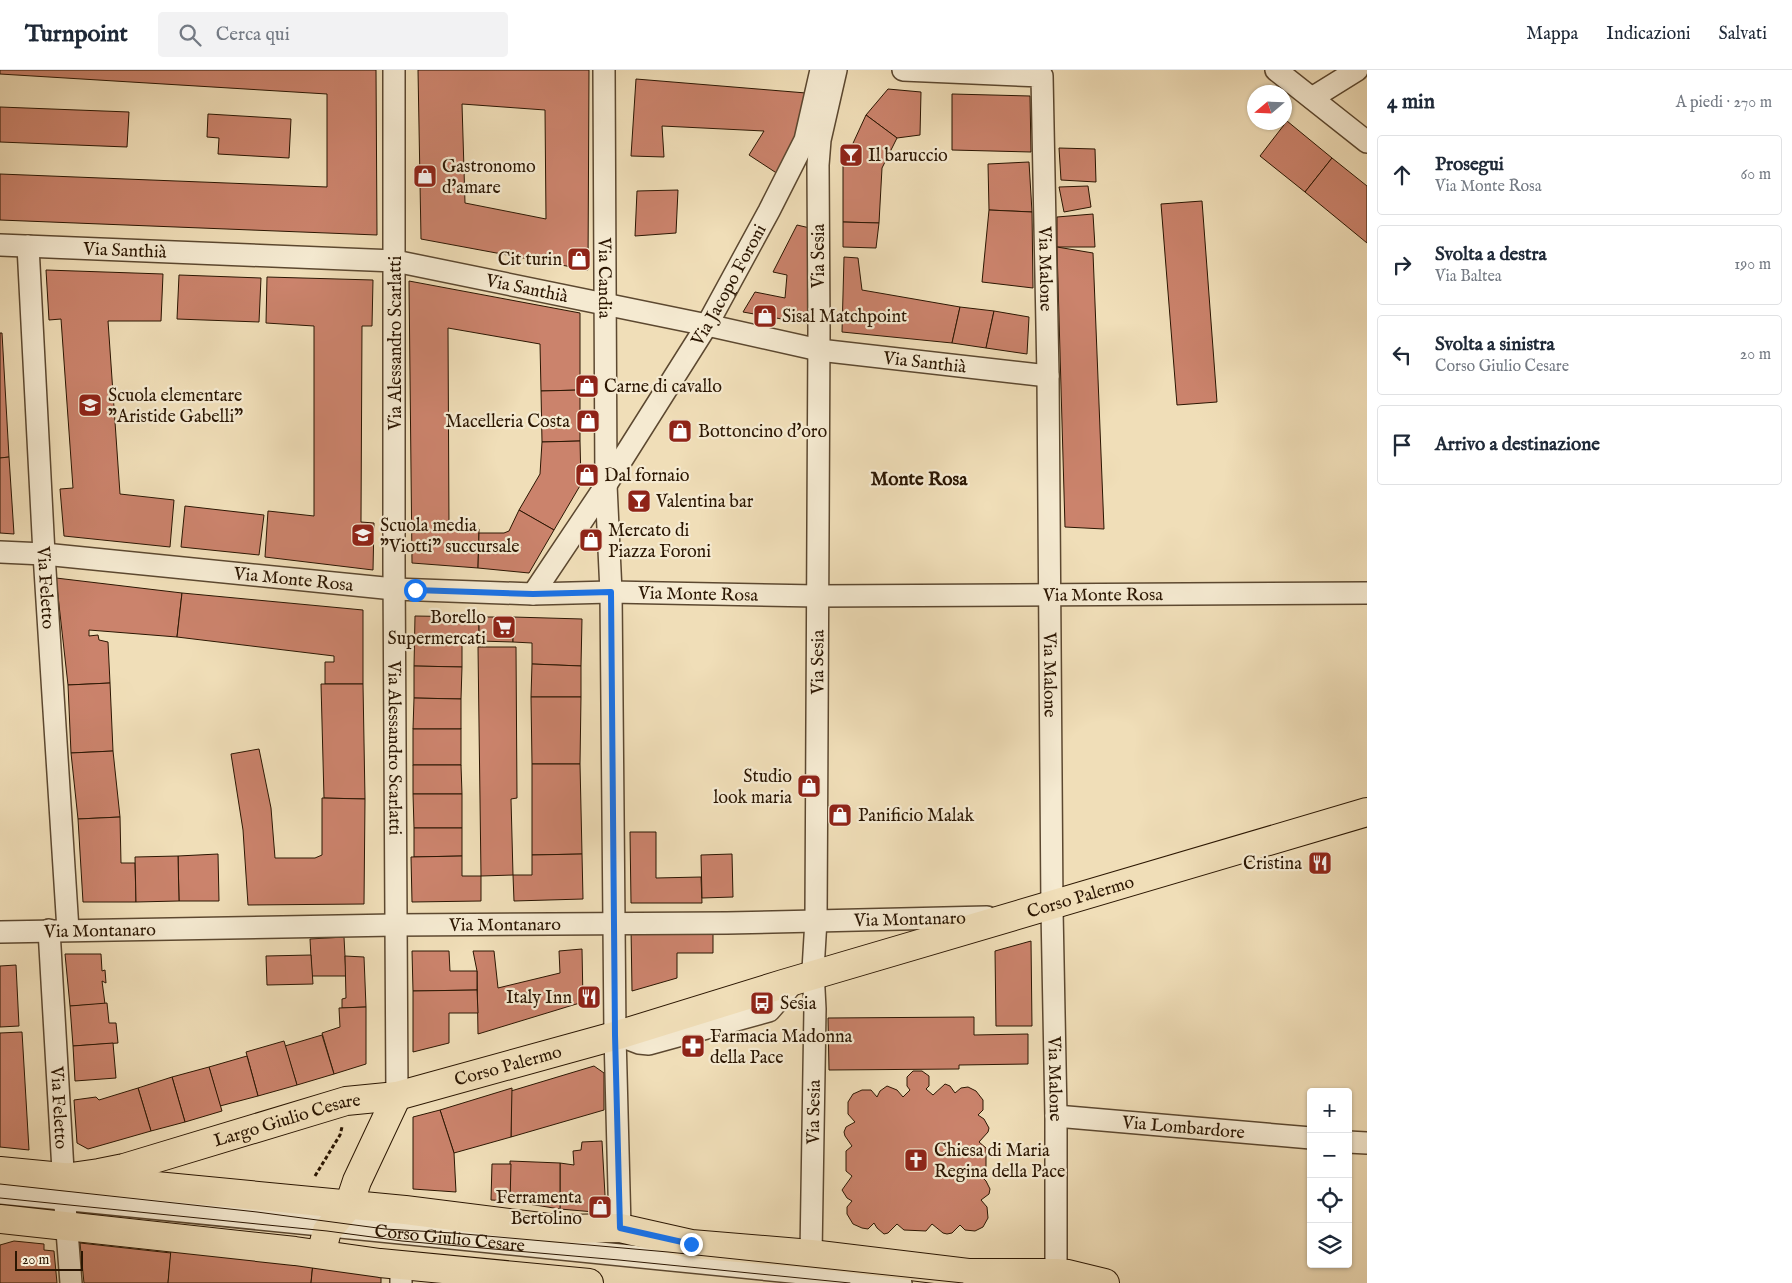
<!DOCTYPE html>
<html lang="it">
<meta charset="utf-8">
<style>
:root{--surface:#fff;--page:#f2f2f3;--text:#1f2937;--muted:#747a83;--line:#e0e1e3}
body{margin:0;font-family:"IM FELL English",serif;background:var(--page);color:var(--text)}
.controls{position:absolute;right:15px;bottom:15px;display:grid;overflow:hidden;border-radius:5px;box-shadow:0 1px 4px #0004}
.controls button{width:45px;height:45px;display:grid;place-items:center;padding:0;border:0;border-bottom:1px solid var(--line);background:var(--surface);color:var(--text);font:25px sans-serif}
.compass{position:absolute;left:1247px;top:15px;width:45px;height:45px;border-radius:50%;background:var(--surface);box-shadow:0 1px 4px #0004;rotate:251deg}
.scale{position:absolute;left:15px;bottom:12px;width:68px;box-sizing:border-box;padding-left:5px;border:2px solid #2b1602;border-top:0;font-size:14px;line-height:18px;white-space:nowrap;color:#2b1602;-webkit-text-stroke:4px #f5ead1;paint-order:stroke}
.stop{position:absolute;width:15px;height:15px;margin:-11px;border:4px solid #1a73e8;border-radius:50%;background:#fff}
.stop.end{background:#1a73e8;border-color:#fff;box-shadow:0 1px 5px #0008}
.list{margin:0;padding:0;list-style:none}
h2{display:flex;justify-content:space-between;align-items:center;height:65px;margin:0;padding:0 20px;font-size:21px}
h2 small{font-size:16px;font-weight:400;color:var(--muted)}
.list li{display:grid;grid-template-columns:32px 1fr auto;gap:15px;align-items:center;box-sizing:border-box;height:80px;margin:0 10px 10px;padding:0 10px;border:1px solid var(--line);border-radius:5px}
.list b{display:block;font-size:19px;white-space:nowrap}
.list p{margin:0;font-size:16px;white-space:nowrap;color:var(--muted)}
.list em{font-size:16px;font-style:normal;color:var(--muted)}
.icon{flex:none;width:28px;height:28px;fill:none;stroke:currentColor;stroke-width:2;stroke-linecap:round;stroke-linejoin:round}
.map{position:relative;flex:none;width:1367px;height:1213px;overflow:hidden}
header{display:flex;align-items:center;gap:30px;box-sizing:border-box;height:70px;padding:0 25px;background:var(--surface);border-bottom:1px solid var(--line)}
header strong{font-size:24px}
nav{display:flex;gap:28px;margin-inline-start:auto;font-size:18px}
.search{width:350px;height:45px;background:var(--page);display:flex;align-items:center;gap:12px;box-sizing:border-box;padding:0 18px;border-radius:5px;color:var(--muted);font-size:19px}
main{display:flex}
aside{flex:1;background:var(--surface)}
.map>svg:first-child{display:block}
.building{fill:#cb836c;stroke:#2b1602;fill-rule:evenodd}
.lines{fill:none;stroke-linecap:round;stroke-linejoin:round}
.minor-casing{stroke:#5c4830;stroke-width:24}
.major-casing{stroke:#2b1602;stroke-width:30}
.path{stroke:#2b1602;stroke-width:3;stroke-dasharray:4 2.5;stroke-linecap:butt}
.minor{stroke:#f5ead1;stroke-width:21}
.major{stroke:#f0deb8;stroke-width:28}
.tram{stroke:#2b1602;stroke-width:1}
.route{stroke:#1a73e8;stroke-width:6}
.labels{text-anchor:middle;stroke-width:4.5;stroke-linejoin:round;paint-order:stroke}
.poi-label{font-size:18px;fill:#2b1602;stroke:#f5ead1;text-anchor:start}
.street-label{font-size:18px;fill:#2b1602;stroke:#f5ead1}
.neighbourhood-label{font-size:19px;font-weight:bold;fill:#2b1602;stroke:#f5ead1}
</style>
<header>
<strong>Turnpoint</strong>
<div class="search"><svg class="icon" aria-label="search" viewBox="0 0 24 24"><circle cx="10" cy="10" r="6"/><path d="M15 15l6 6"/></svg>Cerca qui</div>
<nav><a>Mappa</a><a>Indicazioni</a><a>Salvati</a></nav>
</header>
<main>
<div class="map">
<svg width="1367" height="1213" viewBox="0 0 1367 1213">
<rect width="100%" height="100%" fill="#f0deb8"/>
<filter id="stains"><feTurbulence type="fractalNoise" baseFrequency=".004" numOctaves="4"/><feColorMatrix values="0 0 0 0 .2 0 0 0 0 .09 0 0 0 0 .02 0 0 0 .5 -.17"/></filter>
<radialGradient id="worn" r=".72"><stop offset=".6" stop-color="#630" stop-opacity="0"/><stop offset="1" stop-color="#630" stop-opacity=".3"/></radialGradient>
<g class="building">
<polygon points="0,0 376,0 377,165 0,150 0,104 327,117 327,24 0,4"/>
<path d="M418 0H589L588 200 421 169ZM462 34 545 40 546 149 465 133Z"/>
<polygon points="636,9 806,23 798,77 778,104 749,85 764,61 662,56 664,87 631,86"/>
<polygon points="888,19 921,22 920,65 897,68 866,45"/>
<polygon points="952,24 1030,26 1031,82 952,80"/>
<polygon points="0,37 129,42 127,77 0,72"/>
<polygon points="208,44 291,49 289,88 218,84 219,68 207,67"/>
<polygon points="866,45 897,68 882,98 879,153 843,152 843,95"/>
<polygon points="1287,51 1332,88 1305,122 1260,86"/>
<polygon points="1059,78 1095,79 1096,112 1061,110"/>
<polygon points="1332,88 1367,116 1367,173 1305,122"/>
<polygon points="1029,92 1032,142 989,140 988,94"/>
<polygon points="1088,116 1091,137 1064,142 1059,117"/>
<polygon points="678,120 676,163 635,166 637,121"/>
<polygon points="1202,131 1217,332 1177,335 1161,134"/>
<polygon points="989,140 1032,142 1033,218 982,212"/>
<polygon points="1093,144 1095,177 1057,177 1057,147"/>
<polygon points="843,152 879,153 876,178 843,177"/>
<polygon points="797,155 814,159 815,255 743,242 755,222 785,228 787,205 773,202"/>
<polygon points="1057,177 1093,183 1104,459 1065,457"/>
<polygon points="844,187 858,188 862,220 960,237 952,273 842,262"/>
<polygon points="46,200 163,204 161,251 108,251 120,424 174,430 170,477 64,466 60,419 73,418 61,249 49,250"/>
<polygon points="179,205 261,208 259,252 177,249"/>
<polygon points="267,207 373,210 372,256 362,256 361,452 374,453 373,500 265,487 268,441 314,446 314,256 266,253"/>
<polygon points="409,211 580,243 580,320 541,321 540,274 448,258 449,458 479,459 478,498 412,493"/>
<polygon points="960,237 994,241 986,278 952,273"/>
<polygon points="994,241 1029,247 1027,284 986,278"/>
<polygon points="0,263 2,263 9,387 0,388"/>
<polygon points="580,320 580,371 542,372 541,321"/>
<polygon points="580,371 581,414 554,460 519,440 540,404 542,372"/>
<polygon points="9,387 14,464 0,463 0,388"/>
<polygon points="185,436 264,445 259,485 181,477"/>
<polygon points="519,440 554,460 529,503 478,498 479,463 504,463 509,461"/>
<polygon points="56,508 182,523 177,567 89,560 89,566 98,565 99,570 108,572 110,613 68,615"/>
<polygon points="182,523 363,540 363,614 325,614 325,592 334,592 334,586 177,567"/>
<polygon points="415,546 479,547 479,571 462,571 462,597 414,596"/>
<polygon points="479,547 513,547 513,572 479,571"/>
<polygon points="513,547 582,549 581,596 532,594 532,573 513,572"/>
<polygon points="478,577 516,577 517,728 511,729 513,805 481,806"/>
<polygon points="532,594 581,596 581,627 531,627"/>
<polygon points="414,596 462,597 461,629 414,628"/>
<polygon points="110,613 113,681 71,683 68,615"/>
<polygon points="321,614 363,614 365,729 324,728"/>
<polygon points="531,627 581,627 580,694 532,694"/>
<polygon points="414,628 461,629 461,659 413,659"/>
<rect x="413" y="659" width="48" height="36"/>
<polygon points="259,679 271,738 275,788 315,788 322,785 322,728 365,729 364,834 248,835 243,760 231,684"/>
<polygon points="113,681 120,747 78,749 71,683"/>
<polygon points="532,694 580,694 582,784 532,785"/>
<polygon points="413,695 461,695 462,724 413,724"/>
<polygon points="413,724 462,724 462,758 414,758"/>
<polygon points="120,747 121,793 135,793 136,832 83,832 78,749"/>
<polygon points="414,758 462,758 462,786 414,787"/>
<polygon points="630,762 656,762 656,808 701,807 702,833 631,833"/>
<polygon points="218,784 219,831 179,831 178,786"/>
<polygon points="582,784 583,829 514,831 513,805 532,805 532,785"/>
<polygon points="732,784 733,827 702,828 701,785"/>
<polygon points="178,786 179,831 136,832 135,787"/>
<polygon points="462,786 462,806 481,806 481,831 412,832 411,787"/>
<polygon points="631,858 713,858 713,883 677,883 677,908 632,921"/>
<polygon points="344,867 346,906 312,906 310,869"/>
<polygon points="1031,871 1032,956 996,956 995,881"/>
<polygon points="582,879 583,932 478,964 477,901 473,881 494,881 498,918 560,903 559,881"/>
<polygon points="412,881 449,881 450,901 477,901 477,920 413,921"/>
<polygon points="65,884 101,884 102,901 105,900 106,913 102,911 105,934 70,936"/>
<polygon points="311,885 313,914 267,915 266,886"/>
<polygon points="345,886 364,887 366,937 342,938 342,929 346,928"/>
<polygon points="16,895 19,956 0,957 0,896"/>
<polygon points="477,920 478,943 449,943 449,973 413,982 413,921"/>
<polygon points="107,933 109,953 116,953 118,973 73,976 70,936"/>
<polygon points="366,937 366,994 334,1004 322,963 340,957 339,938"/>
<polygon points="974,947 974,965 1028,964 1028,994 959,995 959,999 829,1000 828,948"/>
<polygon points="22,962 29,1080 0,1077 0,963"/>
<polygon points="322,965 334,1004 297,1015 285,976"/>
<polygon points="284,971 297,1015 258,1026 246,982"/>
<polygon points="113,973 116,1008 75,1011 73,976"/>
<polygon points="247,986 258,1026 220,1036 209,997"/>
<polygon points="594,996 604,1003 604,1040 511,1067 511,1021"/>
<polygon points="209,997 222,1041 185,1052 172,1007"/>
<polygon points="913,1001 922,1001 929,1006 929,1016 926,1019 933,1025 945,1014 950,1016 955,1023 961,1018 968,1017 976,1021 983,1030 983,1040 978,1045 984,1049 989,1058 988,1062 979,1072 986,1078 986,1099 980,1105 986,1111 990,1119 989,1124 981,1130 987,1137 988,1148 983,1157 975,1161 965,1160 960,1155 952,1163 947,1164 943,1163 932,1154 926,1161 904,1160 897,1154 888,1163 884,1164 877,1158 874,1153 868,1159 862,1158 853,1154 847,1144 847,1137 852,1131 847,1128 842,1120 852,1106 846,1101 846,1081 852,1076 845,1066 844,1062 846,1057 855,1052 848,1044 848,1032 853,1024 862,1020 871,1020 877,1027 880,1021 887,1016 897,1020 903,1027 910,1020 907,1016 907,1007"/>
<polygon points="172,1007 185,1052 151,1061 138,1018"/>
<polygon points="138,1018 151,1061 88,1079 77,1073 74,1030 96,1027 99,1030"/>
<polygon points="512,1018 511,1067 454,1083 440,1040"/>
<polygon points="440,1040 454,1083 456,1122 413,1119 413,1047"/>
<polygon points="602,1071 606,1143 560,1139 560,1093 574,1095 573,1081 581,1080 582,1072"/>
<polygon points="510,1091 560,1093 560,1139 510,1131"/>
<polygon points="492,1094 511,1094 510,1131 491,1130"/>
<polygon points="14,1171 44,1174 44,1180 54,1181 57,1213 0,1213 0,1175"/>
<polygon points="80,1173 171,1183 168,1213 84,1213"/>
<polygon points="171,1179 313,1193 311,1213 168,1213"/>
<polygon points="313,1193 381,1198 381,1213 311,1213"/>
</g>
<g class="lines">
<g class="minor-casing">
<g id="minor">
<path id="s1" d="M394 0V497L397 1026"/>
<path id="s2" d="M604 0 606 415 611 522 615 965 620 1158"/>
<path id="s3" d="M903 0 1042 6 1048 306 1052 840 1056 1046V1203"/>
<polyline points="1276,0 1367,72"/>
<polyline points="1312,28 1357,0"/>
<path id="s4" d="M0 175 395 191 707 255 819 280 1048 306"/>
<path id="s5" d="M28 176 44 484 68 860"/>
<path id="s6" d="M0 482 44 484 394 519 533 524 611 522 817 526 1367 523"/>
<path id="s7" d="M533 524 606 415 707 255 769 141 805 70 821 0"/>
<path id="s8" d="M49 860 65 1135 71 1213"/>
<path id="s9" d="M0 862 395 855 727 853 987 847"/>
<polyline points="618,965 639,973 649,974 769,941 795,911"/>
<path id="s10" d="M1056 1046 1311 1068"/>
<polyline points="1348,1072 1367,1073"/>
<path id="s11" d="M0 1123 901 1213"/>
<path id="s12" d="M811 1184 815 939 813 900 816 850 819 260 818 95 820 70 836 0"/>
<polyline points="401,1213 401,1194"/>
</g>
</g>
<g class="major-casing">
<g id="major">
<polyline points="0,1101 405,1140 557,1159 620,1158 691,1174 811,1184 968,1203 1056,1203 1068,1204 1105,1213"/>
<path id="s13" d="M64 1108 99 1103 124 1098 346 1031 397 1026 618 965 783 914 1367 742"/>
<polyline points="0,1149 295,1181 380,1193 589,1213"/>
<polyline points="321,1184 327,1161 349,1135 357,1111 397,1026"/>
</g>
</g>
<polyline class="path" points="315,1106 340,1065 342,1057"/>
<use href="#minor" class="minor"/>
<use href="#major" class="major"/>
<g class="tram">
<polyline points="0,1114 257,1142 385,1159 453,1163 668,1182 963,1213"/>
<polyline points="0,1128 327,1161 402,1171 619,1190 850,1213"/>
</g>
</g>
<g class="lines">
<polyline class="route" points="415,520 533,524 611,522 615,965 620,1158 691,1174"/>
</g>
<defs>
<g id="bar-square" transform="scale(1.25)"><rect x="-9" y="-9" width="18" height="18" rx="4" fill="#8f2418" stroke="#f5ead1"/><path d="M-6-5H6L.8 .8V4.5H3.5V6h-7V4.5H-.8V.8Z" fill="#fff"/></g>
<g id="shop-square" transform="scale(1.25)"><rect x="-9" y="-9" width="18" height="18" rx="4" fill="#8f2418" stroke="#f5ead1"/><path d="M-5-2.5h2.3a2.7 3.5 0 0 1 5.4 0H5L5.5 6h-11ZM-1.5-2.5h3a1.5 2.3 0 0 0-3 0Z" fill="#fff"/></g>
<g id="school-square" transform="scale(1.25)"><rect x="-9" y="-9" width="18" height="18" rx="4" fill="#8f2418" stroke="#f5ead1"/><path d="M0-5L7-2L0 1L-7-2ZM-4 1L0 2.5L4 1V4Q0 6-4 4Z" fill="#fff"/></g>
<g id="supermarket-square" transform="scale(1.25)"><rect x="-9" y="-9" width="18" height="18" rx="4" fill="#8f2418" stroke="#f5ead1"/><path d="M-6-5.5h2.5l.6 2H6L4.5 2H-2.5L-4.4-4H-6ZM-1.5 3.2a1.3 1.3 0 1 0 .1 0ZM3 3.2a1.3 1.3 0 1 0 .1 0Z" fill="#fff"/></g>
<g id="restaurant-square" transform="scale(1.25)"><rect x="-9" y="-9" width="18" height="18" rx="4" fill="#8f2418" stroke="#f5ead1"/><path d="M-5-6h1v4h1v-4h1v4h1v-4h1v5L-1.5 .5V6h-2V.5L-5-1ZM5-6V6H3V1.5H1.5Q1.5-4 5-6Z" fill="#fff"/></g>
<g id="bus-square" transform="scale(1.25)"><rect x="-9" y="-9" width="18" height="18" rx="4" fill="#8f2418" stroke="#f5ead1"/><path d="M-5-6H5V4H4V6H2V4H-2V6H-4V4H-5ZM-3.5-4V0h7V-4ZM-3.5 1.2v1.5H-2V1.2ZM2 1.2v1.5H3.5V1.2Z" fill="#fff"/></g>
<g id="pharmacy-square" transform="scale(1.25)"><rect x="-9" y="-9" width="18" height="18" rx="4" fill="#8f2418" stroke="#f5ead1"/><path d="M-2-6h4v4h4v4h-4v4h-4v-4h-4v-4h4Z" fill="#fff"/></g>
<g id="church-square" transform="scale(1.25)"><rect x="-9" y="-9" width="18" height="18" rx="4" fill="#8f2418" stroke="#f5ead1"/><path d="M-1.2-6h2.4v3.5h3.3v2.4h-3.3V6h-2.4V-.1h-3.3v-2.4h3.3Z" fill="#fff"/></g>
</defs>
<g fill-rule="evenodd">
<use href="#bar-square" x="851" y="85"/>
<use href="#shop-square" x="425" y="106"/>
<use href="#shop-square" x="579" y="189"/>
<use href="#shop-square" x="765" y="246"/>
<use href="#shop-square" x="587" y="316"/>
<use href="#school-square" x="90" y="335"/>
<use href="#shop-square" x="588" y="351"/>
<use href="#shop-square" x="680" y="361"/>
<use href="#shop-square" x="587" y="405"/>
<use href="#bar-square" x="639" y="431"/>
<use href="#school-square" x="363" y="465"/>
<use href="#shop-square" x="591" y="470"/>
<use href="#supermarket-square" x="504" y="557"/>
<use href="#shop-square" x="809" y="716"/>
<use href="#shop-square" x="840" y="745"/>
<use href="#restaurant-square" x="1320" y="793"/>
<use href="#restaurant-square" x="589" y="927"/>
<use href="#bus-square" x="762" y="933"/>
<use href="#pharmacy-square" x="693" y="976"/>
<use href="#church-square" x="916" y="1090"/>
<use href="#shop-square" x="600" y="1137"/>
</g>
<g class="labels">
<g class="poi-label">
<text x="868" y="91">Il baruccio</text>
<text x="442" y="102">Gastronomo<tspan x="442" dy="21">d'amare</tspan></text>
<text x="562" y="195" text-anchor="end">Cit turin</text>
<text x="782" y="252">Sisal Matchpoint</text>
<text x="604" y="322">Carne di cavallo</text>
<text x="108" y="331">Scuola elementare<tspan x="108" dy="21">"Aristide Gabelli"</tspan></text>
<text x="570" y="357" text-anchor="end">Macelleria Costa</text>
<text x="698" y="367">Bottoncino d'oro</text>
<text x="604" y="411">Dal fornaio</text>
<text x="656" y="437">Valentina bar</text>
<text x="380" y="461">Scuola media<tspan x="380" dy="21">"Viotti" succursale</tspan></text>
<text x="608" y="466">Mercato di<tspan x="608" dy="21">Piazza Foroni</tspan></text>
<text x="486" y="553" text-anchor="end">Borello<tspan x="486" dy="21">Supermercati</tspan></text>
<text x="792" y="712" text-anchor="end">Studio<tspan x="792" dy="21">look maria</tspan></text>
<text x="858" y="751">Panificio Malak</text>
<text x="1302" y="799" text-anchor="end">Cristina</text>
<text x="572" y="933" text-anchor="end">Italy Inn</text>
<text x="780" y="939">Sesia</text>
<text x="710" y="972">Farmacia Madonna<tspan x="710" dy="21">della Pace</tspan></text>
<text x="934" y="1086">Chiesa di Maria<tspan x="934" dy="21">Regina della Pace</tspan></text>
<text x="582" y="1133" text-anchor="end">Ferramenta<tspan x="582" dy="21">Bertolino</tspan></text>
</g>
<g class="street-label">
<text dy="6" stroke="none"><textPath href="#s4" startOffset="125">Via Santhià</textPath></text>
<text transform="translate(818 186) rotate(-90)" y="6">Via Sesia</text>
<text dy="6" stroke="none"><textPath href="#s3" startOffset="332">Via Malone</textPath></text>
<text dy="6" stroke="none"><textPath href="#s2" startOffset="208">Via Candia</textPath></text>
<text dy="6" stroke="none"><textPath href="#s7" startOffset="366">Via Jacopo Foroni</textPath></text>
<text dy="6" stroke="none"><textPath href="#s4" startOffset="530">Via Santhià</textPath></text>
<text transform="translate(395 273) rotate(-90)" y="6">Via Alessandro Scarlatti</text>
<text dy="6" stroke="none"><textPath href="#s4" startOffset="935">Via Santhià</textPath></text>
<text dy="6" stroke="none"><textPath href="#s6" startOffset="295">Via Monte Rosa</textPath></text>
<text dy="6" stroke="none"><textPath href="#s5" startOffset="342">Via Feletto</textPath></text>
<text dy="6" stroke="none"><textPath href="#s6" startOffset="700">Via Monte Rosa</textPath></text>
<text dy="6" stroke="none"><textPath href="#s6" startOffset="1105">Via Monte Rosa</textPath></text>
<text dy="6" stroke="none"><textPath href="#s12" startOffset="592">Via Sesia</textPath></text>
<text dy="6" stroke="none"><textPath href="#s3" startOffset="738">Via Malone</textPath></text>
<text dy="6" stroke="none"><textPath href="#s1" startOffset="678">Via Alessandro Scarlatti</textPath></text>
<text dy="6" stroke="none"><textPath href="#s13" startOffset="1056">Corso Palermo</textPath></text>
<text dy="6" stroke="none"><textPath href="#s9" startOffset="910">Via Montanaro</textPath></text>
<text dy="6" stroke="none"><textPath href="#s9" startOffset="505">Via Montanaro</textPath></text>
<text dy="6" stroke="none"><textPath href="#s9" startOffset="100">Via Montanaro</textPath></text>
<text dy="6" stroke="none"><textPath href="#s13" startOffset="459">Corso Palermo</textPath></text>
<text dy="6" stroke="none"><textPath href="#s3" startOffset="1142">Via Malone</textPath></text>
<text dy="6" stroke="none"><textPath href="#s8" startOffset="178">Via Feletto</textPath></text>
<text dy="6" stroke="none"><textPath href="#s12" startOffset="142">Via Sesia</textPath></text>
<text dy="6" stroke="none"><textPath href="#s13" startOffset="231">Largo Giulio Cesare</textPath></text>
<text dy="6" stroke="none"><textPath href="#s10" startOffset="128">Via Lombardore</textPath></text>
<text dy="6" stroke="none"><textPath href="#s11" startOffset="452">Corso Giulio Cesare</textPath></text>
</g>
<g class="neighbourhood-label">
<text x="919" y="415">Monte Rosa</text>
</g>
</g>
<rect width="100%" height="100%" filter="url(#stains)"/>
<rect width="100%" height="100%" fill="url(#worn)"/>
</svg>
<div class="controls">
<button>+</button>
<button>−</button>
<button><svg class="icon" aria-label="locate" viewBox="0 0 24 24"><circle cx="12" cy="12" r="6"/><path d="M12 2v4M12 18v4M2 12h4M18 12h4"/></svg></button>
<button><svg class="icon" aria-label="layers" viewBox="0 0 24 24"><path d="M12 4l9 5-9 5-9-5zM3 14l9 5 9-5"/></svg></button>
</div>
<svg class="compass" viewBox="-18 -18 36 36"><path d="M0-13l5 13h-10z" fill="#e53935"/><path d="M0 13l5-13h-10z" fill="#747a83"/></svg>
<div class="scale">20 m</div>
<div class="stop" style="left:415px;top:520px"></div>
<div class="stop end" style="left:691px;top:1174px"></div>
</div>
<aside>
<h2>4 min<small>A piedi · 270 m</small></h2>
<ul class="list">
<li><svg class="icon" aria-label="ahead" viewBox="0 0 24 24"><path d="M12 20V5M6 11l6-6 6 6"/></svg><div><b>Prosegui</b><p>Via Monte Rosa</p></div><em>60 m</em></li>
<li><svg class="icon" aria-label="right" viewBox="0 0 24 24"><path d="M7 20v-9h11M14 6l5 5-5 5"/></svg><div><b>Svolta a destra</b><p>Via Baltea</p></div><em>190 m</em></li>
<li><svg class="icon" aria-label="left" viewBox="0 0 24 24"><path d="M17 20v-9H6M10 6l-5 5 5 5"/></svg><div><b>Svolta a sinistra</b><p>Corso Giulio Cesare</p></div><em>20 m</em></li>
<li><svg class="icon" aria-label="arrive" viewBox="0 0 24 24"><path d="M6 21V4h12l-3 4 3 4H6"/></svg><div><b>Arrivo a destinazione</b></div></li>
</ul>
</aside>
</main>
